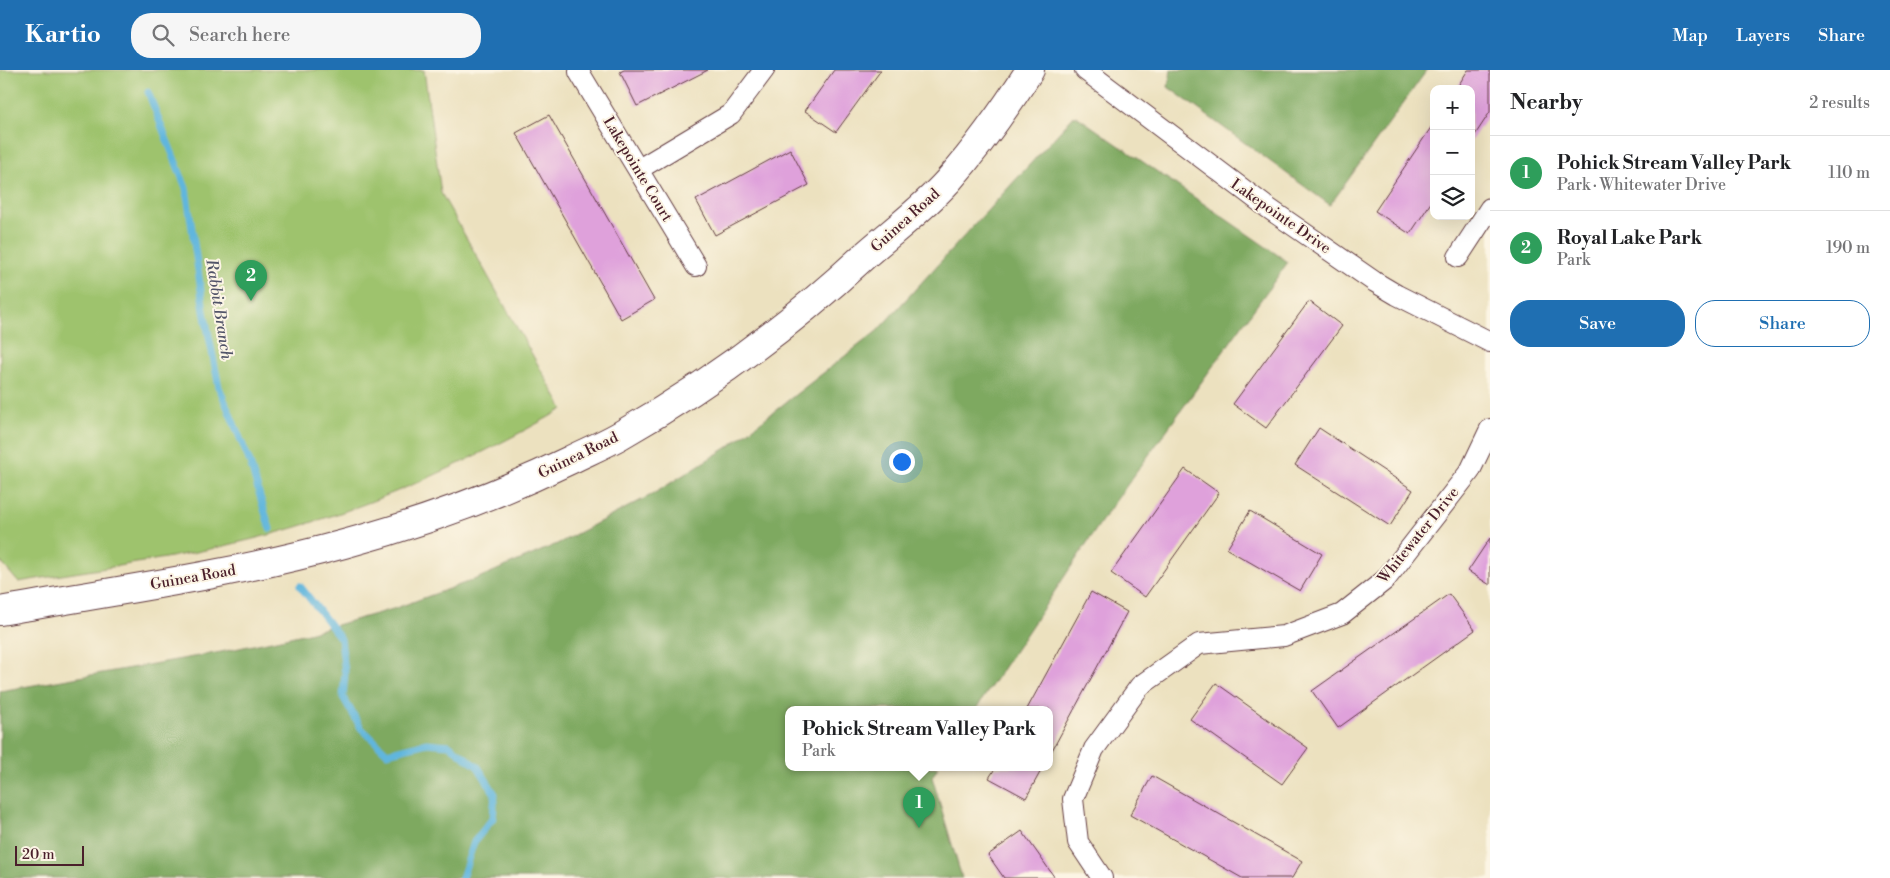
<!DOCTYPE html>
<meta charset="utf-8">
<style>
:root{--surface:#fff;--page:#f6f6f6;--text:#202124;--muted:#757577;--line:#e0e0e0;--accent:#1f6fb2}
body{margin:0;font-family:"Libre Bodoni",serif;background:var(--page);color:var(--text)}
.controls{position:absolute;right:15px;top:15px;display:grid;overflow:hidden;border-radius:10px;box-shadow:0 5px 20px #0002}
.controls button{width:45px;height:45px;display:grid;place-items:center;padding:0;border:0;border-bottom:1px solid var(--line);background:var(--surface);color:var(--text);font:25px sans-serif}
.scale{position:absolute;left:15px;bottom:12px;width:69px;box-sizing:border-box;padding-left:5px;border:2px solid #4a1f2b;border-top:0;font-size:14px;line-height:18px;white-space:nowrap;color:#4a1f2b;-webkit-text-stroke:4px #fcf5e5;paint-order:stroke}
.you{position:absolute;left:901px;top:391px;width:18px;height:18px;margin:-12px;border:4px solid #fff;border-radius:50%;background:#1a73e8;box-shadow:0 0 0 8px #1a73e833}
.badge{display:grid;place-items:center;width:32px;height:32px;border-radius:50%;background:var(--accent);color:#fff;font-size:16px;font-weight:700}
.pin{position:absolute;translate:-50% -41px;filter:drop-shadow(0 1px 2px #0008)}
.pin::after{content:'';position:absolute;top:26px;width:18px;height:15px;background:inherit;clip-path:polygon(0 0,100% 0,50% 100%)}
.popup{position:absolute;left:785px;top:636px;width:268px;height:65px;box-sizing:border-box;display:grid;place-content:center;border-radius:10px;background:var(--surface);filter:drop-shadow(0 1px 4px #0005);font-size:16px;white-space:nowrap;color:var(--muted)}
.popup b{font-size:19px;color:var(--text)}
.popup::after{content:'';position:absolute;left:50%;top:100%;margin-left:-10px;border:10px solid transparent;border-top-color:var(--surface)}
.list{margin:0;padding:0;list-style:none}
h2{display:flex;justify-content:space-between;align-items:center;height:65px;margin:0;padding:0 20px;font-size:21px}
h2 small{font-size:16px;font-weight:400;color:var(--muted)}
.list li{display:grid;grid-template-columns:32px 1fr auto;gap:15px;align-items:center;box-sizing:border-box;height:75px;padding:0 20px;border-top:1px solid var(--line)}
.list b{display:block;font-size:19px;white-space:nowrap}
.list p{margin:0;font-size:16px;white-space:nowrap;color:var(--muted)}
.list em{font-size:16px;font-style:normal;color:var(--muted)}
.actions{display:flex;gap:10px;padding:15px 20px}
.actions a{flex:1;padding:11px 0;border:1px solid var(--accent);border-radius:20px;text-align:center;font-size:18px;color:var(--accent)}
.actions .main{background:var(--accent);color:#fff}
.icon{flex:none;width:28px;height:28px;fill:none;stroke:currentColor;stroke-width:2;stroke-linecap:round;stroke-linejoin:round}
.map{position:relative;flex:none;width:1490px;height:808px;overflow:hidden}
header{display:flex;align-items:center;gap:30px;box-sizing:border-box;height:70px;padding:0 25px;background:var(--accent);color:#fff}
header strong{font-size:24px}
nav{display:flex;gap:28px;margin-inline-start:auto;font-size:18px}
.search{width:350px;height:45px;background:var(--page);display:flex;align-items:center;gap:12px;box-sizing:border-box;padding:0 18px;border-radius:20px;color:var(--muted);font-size:19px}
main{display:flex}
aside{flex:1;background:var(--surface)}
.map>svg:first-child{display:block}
.green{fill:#9ec36d;stroke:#74714c}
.forest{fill:#7ea960;stroke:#646446}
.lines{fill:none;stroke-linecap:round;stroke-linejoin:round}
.stream{stroke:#60b6dd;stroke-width:7}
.building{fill:#dfa1db}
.minor-casing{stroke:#623c41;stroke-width:22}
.secondary-casing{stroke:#623c41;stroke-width:30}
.minor{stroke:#fff;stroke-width:20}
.secondary{stroke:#fff;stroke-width:28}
.labels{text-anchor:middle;stroke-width:4;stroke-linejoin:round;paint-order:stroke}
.street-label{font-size:15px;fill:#4a1f2b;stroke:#fcf5e5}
.water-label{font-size:16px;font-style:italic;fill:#525469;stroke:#fcf5e5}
</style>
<header>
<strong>Kartio</strong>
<div class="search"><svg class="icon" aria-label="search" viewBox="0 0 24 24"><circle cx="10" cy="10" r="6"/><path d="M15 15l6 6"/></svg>Search here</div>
<nav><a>Map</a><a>Layers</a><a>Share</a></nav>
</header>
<main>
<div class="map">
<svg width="1490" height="808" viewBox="0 0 1490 808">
<rect width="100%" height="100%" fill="#fcf5e5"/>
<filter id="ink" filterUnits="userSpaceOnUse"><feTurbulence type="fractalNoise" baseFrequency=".02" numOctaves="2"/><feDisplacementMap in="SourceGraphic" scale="10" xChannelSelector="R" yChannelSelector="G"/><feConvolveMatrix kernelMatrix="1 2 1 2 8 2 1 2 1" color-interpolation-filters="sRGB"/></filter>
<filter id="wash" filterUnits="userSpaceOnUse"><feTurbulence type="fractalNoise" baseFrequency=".0096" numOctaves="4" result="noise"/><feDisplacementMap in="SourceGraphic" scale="20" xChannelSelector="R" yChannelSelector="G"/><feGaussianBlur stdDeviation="1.12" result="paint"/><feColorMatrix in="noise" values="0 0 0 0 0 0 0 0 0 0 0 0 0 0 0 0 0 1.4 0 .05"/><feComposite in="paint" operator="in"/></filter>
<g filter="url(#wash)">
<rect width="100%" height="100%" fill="#ece1bf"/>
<path class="green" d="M0 0H424L441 123 563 339C465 395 362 442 253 469 176 489 96 499 18 512L0 491Z"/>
<g class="forest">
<polygon points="1171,0 1427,0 1330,135 1168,17"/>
<polygon points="1075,45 1288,192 1107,443 976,639 789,639 789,697 938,697 932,707 962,808 0,808 0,621 221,582 308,563 393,539 476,509 557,474 653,424 731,375 877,261"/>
</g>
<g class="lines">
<g class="stream">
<polyline points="148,22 186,118 204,241 219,317 249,390 270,459"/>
<polyline points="300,516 341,569 345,603 343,627 361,658 387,683 427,673 449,675 478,697 495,724 493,748 474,772 462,808"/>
</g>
</g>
<g id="blocks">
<g class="building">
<polygon points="624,0 708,0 637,36 620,2"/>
<polygon points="834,0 881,0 836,62 805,41"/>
<polygon points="1468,0 1490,0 1490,42 1471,71 1471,19 1456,19"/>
<polygon points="549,45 654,230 621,249 516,63"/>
<polygon points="1434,53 1434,128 1410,164 1375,141"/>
<polygon points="790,79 809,115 715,165 696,130"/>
<polygon points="1309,231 1342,256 1266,358 1233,334"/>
<polygon points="1319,358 1413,420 1390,456 1295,395"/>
<polygon points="1185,399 1219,423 1145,527 1111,503"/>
<polygon points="1250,441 1322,484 1300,521 1227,479"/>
<polygon points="1490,468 1490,515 1468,501"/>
<polygon points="1091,522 1127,542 1049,686 1049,639 1027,639"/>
<polygon points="1449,524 1475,560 1338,658 1312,621"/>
<polygon points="1216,613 1308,678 1282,714 1190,649"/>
<polygon points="996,697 1043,697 1026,728 989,708"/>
<polygon points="1152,706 1302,791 1292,808 1242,808 1130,745"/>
<polygon points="1022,761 1055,808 1004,808 988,785"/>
</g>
</g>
</g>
<g filter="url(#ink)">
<use href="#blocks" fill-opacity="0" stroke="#623c41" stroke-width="1"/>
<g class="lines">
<g class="minor-casing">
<g id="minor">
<polyline points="1085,0 1268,138 1375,212 1397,225 1490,272"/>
<polyline points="579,2 696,196"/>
<polyline points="639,99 731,44 764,0"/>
<polyline points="1458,187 1490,138"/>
<polyline points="1102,808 1078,772 1073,729 1094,679 1140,616 1199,574 1284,566 1342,544 1385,510 1470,401 1490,359"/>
</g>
</g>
<g class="secondary-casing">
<path id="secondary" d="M0 541C115 521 231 505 344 474 422 453 498 425 570 390 586 382 603 375 619 366 707 316 788 257 862 188 891 162 922 140 948 111 978 77 1005 39 1030 0"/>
</g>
<use href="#minor" class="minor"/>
<use href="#secondary" class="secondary"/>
</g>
</g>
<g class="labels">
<g class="street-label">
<text transform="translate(638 99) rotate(59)" y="5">Lakepointe Court</text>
<text transform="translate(1281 146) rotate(35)" y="5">Lakepointe Drive</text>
<text transform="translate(905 150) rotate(-42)" y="5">Guinea Road</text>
<text transform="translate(578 385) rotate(-26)" y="5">Guinea Road</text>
<text transform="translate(1418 465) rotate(-51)" y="5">Whitewater Drive</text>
<text transform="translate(193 507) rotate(-10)" y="5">Guinea Road</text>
</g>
<g class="water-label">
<text transform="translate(220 239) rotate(81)" y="6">Rabbit Branch</text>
</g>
</g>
</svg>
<div class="controls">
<button>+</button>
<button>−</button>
<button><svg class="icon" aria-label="layers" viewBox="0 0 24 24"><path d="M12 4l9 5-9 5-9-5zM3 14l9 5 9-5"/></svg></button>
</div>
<div class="scale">20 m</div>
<div class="you"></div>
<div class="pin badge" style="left:919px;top:758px;background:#2e9e5b">1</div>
<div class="popup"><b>Pohick Stream Valley Park</b>Park</div>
<div class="pin badge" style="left:251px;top:231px;background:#2e9e5b">2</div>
</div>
<aside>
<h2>Nearby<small>2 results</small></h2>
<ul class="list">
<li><span class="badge" style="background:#2e9e5b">1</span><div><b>Pohick Stream Valley Park</b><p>Park · Whitewater Drive</p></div><em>110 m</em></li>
<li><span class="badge" style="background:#2e9e5b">2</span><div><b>Royal Lake Park</b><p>Park</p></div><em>190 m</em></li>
</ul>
<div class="actions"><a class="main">Save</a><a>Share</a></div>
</aside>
</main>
